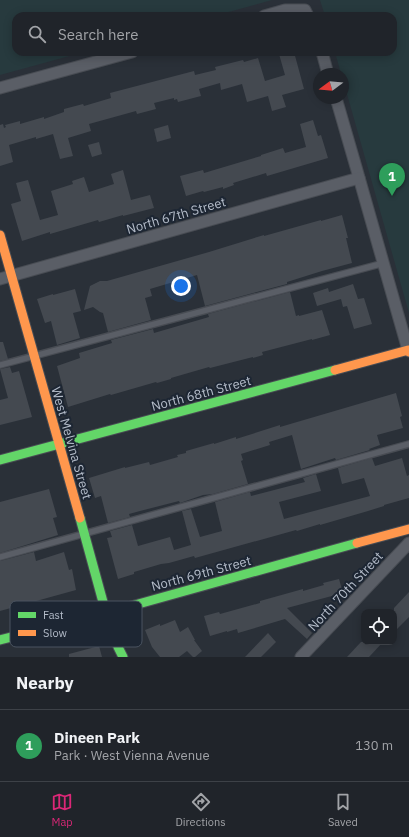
<!DOCTYPE html>
<meta charset="utf-8">
<style>
:root{--surface:#20242a;--page:#282c32;--text:#f1f3f6;--muted:#a2a4a8;--line:#3d4147;--accent:#db2777}
body{margin:0;font-family:"IBM Plex Sans",sans-serif;background:var(--page);color:var(--text)}
.controls{position:absolute;right:12px;bottom:12px;display:grid;overflow:hidden;border-radius:8px;box-shadow:0 2px 10px #0003}
.controls button{width:36px;height:36px;display:grid;place-items:center;padding:0;border:0;border-bottom:1px solid var(--line);background:var(--surface);color:var(--text);font:20px sans-serif}
.compass{position:absolute;left:313px;top:68px;width:36px;height:36px;border-radius:50%;background:var(--surface);box-shadow:0 2px 10px #0003;rotate:254deg}
.you{position:absolute;left:181px;top:286px;width:14px;height:14px;margin:-10px;border:3px solid #fff;border-radius:50%;background:#1a73e8;box-shadow:0 0 0 6px #1a73e833}
.badge{display:grid;place-items:center;width:26px;height:26px;border-radius:50%;background:var(--accent);color:#fff;font-size:13px;font-weight:700}
.pin{position:absolute;translate:-50% -33px;filter:drop-shadow(0 1px 2px #0008)}
.pin::after{content:'';position:absolute;top:21px;width:14px;height:12px;background:inherit;clip-path:polygon(0 0,100% 0,50% 100%)}
.list{margin:0;padding:0;list-style:none}
h2{display:flex;justify-content:space-between;align-items:center;height:52px;margin:0;padding:0 16px;font-size:17px}
h2 small{font-size:13px;font-weight:400;color:var(--muted)}
.list li{display:grid;grid-template-columns:26px 1fr auto;gap:12px;align-items:center;box-sizing:border-box;height:72px;padding:0 16px;border-top:1px solid var(--line)}
.list b{display:block;font-size:15px;white-space:nowrap}
.list p{margin:0;font-size:13px;white-space:nowrap;color:var(--muted)}
.list em{font-size:13px;font-style:normal;color:var(--muted)}
.icon{flex:none;width:22px;height:22px;fill:none;stroke:currentColor;stroke-width:2;stroke-linecap:round;stroke-linejoin:round}
.map{position:relative;flex:none;width:409px;height:657px;overflow:hidden}
.search{position:absolute;background:var(--surface);box-shadow:0 2px 10px #0003;left:12px;right:12px;top:12px;height:44px;display:flex;align-items:center;gap:10px;box-sizing:border-box;padding:0 14px;border-radius:12px;color:var(--muted);font-size:15px}
.sheet{height:124px;background:var(--surface)}
nav{display:flex;justify-content:space-around;align-items:center;box-sizing:border-box;height:56px;border-top:1px solid var(--line);background:var(--surface);font-size:11px;color:var(--muted)}
nav a{display:grid;justify-items:center;gap:2px}
nav .on{color:var(--accent)}
.map>svg:first-child{display:block}
.green{fill:#273a3e}
.building{fill:#444950}
.lines{fill:none;stroke-linecap:round;stroke-linejoin:round}
.lane-casing{stroke:#484c53;stroke-width:8}
.street-casing{stroke:#484c53;stroke-width:13}
.fast-casing{stroke:#484c53;stroke-width:11}
.slow-casing{stroke:#484c53;stroke-width:11}
.lane{stroke:#5a5e66;stroke-width:5.5}
.street{stroke:#5a5e66;stroke-width:11}
.fast{stroke:#63d668;stroke-width:9}
.slow{stroke:#ff974d;stroke-width:9}
.labels{text-anchor:middle;stroke-width:4;stroke-linejoin:round;paint-order:stroke}
.street-label{font-size:13px;fill:#b4bcc9;stroke:#1d2633}
.key{fill:#1d2633;stroke:#4a5360;stroke-width:1}
.key-label{font-size:11px;fill:#b4bcc9}
</style>
<div class="map">
<svg width="409" height="657" viewBox="0 0 409 657">
<rect width="100%" height="100%" fill="#2a3038"/>
<g class="green">
<polygon points="0,0 272,0 214,16 16,16 16,52 84,52 0,75"/>
<polygon points="320,0 409,0 409,313 343,80 343,74 341,74 335,52 393,52 393,16 325,16"/>
</g>
<g class="building">
<polygon points="286,52 294,52 304,89 282,95 286,107 272,111 268,96 247,102 242,84 221,90 220,83 199,89 201,96 178,102 177,99 174,100 174,98 154,103 156,109 137,114 136,111 89,124 91,131 68,138 73,156 60,159 53,134 36,139 36,137 9,145 13,162 0,166 0,125 3,124 4,128 6,127 5,125 20,121 20,124 44,117 44,119 64,112 64,109 83,104 84,106 111,98 110,93 194,71 195,75 216,70 215,67 243,60 244,62 258,58 265,81 285,75 279,54"/>
<polygon points="313,120 318,136 321,135 328,158 267,176 266,173 233,183 234,185 223,189 223,187 204,192 203,191 186,196 180,176 203,170 204,173 261,156 261,155 283,148 285,153 306,147 300,124"/>
<polygon points="168,125 171,138 157,142 154,129"/>
<polygon points="99,142 102,154 92,157 88,145"/>
<polygon points="123,170 131,200 150,195 154,208 123,216 123,215 99,222 98,220 50,234 50,232 22,241 11,204 21,201 16,183 28,180 40,220 58,215 51,191 73,184 72,181 84,177 89,192 114,184 111,174"/>
<polygon points="342,215 348,238 346,238 352,263 322,271 287,282 287,284 205,306 197,275 150,289 152,296 145,298 151,320 108,332 103,313 100,312 93,307 84,310 90,286 100,281 107,281 209,252 264,235 264,236 321,220 321,221"/>
<polygon points="353,284 358,299 364,298 372,324 354,329 347,306 343,307 341,299 317,306 313,293 328,288 329,292"/>
<polygon points="75,289 81,311 73,313 80,338 57,345 51,321 45,323 37,299 53,294 53,295"/>
<polygon points="290,292 296,316 299,315 299,316 322,310 330,335 312,340 312,339 262,352 263,355 253,358 253,357 210,368 209,367 171,378 171,379 157,383 156,382 111,395 110,394 68,407 57,366 80,358 79,353 112,343 111,340 153,329 154,333 209,317 208,314"/>
<polygon points="0,342 3,342 8,359 0,361"/>
<polygon points="10,367 12,373 19,371 32,417 0,425 0,400 8,398 0,369"/>
<polygon points="396,393 402,416 400,417 403,428 377,435 380,445 369,449 370,450 336,460 335,458 301,469 292,435 269,442 270,445 241,454 243,460 241,461 248,484 213,494 203,495 180,503 179,501 140,511 129,514 130,517 108,523 101,496 95,498 89,478 125,467 125,468 149,462 150,465 178,457 177,455 186,453 186,451 214,443 214,444 236,437 236,439 280,425 280,427"/>
<polygon points="372,458 375,466 402,458 407,476 409,475 409,498 384,505 384,506 368,511 320,525 320,524 297,531 296,530 195,558 194,556 169,563 161,564 134,572 134,574 118,579 107,538 112,537 110,531 132,525 138,546 170,537 174,550 191,545 182,511 191,509 200,537 222,531 215,502 250,492 251,496 305,482 303,478 316,474 321,491 279,502 284,519 370,496 364,478 342,484 338,468"/>
<polygon points="49,489 57,517 53,518 58,535 0,553 0,502"/>
<polygon points="34,552 36,561 64,552 69,570 72,569 76,590 0,611 0,561"/>
<polygon points="339,579 343,593 287,608 312,633 307,639 285,619 238,633 237,629 227,632 227,631 210,636 204,616 219,612 220,614 260,603 260,601 303,589 303,591 324,585 323,583"/>
<polygon points="409,592 409,617 394,632 394,608"/>
<polygon points="175,620 180,632 188,627 195,640 194,640 202,651 195,657 193,657 187,651 179,657 160,657 152,647 145,630 160,624 160,626"/>
<polygon points="268,633 276,642 261,657 245,657"/>
<polygon points="361,642 383,642 369,657 347,657"/>
<polygon points="99,646 102,657 69,657 69,654"/>
</g>
<g class="lines">
<g class="lane-casing">
<g id="lane">
<polyline points="0,365 384,263"/>
<polyline points="0,557 409,444"/>
</g>
</g>
<g class="street-casing">
<g id="street">
<polyline points="264,16 285,10 305,10 308,16"/>
<polyline points="322,52 328,74"/>
<polyline points="0,88 132,52"/>
<polyline points="336,98 356,167 408,350"/>
<polyline points="0,279 359,178"/>
<polyline points="301,657 409,543"/>
</g>
</g>
<g class="fast-casing">
<g id="fast">
<polyline points="0,460 335,370"/>
<polyline points="80,518 106,613 118,647 123,657"/>
<polyline points="0,640 106,613 357,543"/>
</g>
</g>
<g class="slow-casing">
<g id="slow">
<polyline points="0,235 80,518"/>
<polyline points="335,370 408,350 409,352"/>
<polyline points="357,543 409,529"/>
</g>
</g>
<use href="#lane" class="lane"/>
<use href="#street" class="street"/>
<use href="#fast" class="fast"/>
<use href="#slow" class="slow"/>
</g>
<g class="labels">
<g class="street-label">
<text transform="translate(176 215) rotate(-16)" y="5">North 67th Street</text>
<text transform="translate(201 393) rotate(-15)" y="5">North 68th Street</text>
<text transform="translate(72 443) rotate(74)" y="5">West Melvina Street</text>
<text transform="translate(201 573) rotate(-15)" y="5">North 69th Street</text>
<text transform="translate(345 591) rotate(-47)" y="5">North 70th Street</text>
</g>
</g>
<rect x="10" y="601" width="132" height="46" rx="6" class="key"/>
<rect x="18" y="612" width="18" height="6" fill="#63d668"/>
<rect x="18" y="630" width="18" height="6" fill="#ff974d"/>
<g class="key-label">
<text x="43" y="619">Fast</text>
<text x="43" y="637">Slow</text>
</g>
</svg>
<div class="controls">
<button><svg class="icon" aria-label="locate" viewBox="0 0 24 24"><circle cx="12" cy="12" r="6"/><path d="M12 2v4M12 18v4M2 12h4M18 12h4"/></svg></button>
</div>
<svg class="compass" viewBox="-18 -18 36 36"><path d="M0-13l5 13h-10z" fill="#e53935"/><path d="M0 13l5-13h-10z" fill="#a2a4a8"/></svg>
<div class="you"></div>
<div class="pin badge" style="left:392px;top:196px;background:#2e9e5b">1</div>
<div class="search"><svg class="icon" aria-label="search" viewBox="0 0 24 24"><circle cx="10" cy="10" r="6"/><path d="M15 15l6 6"/></svg>Search here</div>
</div>
<section class="sheet">
<h2>Nearby<small></small></h2>
<ul class="list">
<li><span class="badge" style="background:#2e9e5b">1</span><div><b>Dineen Park</b><p>Park · West Vienna Avenue</p></div><em>130 m</em></li>
</ul>
</section>
<nav>
<a class="on"><svg class="icon" aria-label="map" viewBox="0 0 24 24"><path d="M3 6l6-2 6 2 6-2v14l-6 2-6-2-6 2zM9 4v14M15 6v14"/></svg>Map</a>
<a><svg class="icon" aria-label="directions" viewBox="0 0 24 24"><path d="M12 3l9 9-9 9-9-9zM9 14v-3h6M13 9l2 2-2 2"/></svg>Directions</a>
<a><svg class="icon" aria-label="saved" viewBox="0 0 24 24"><path d="M7 4h10v16l-5-4-5 4z"/></svg>Saved</a>
</nav>
